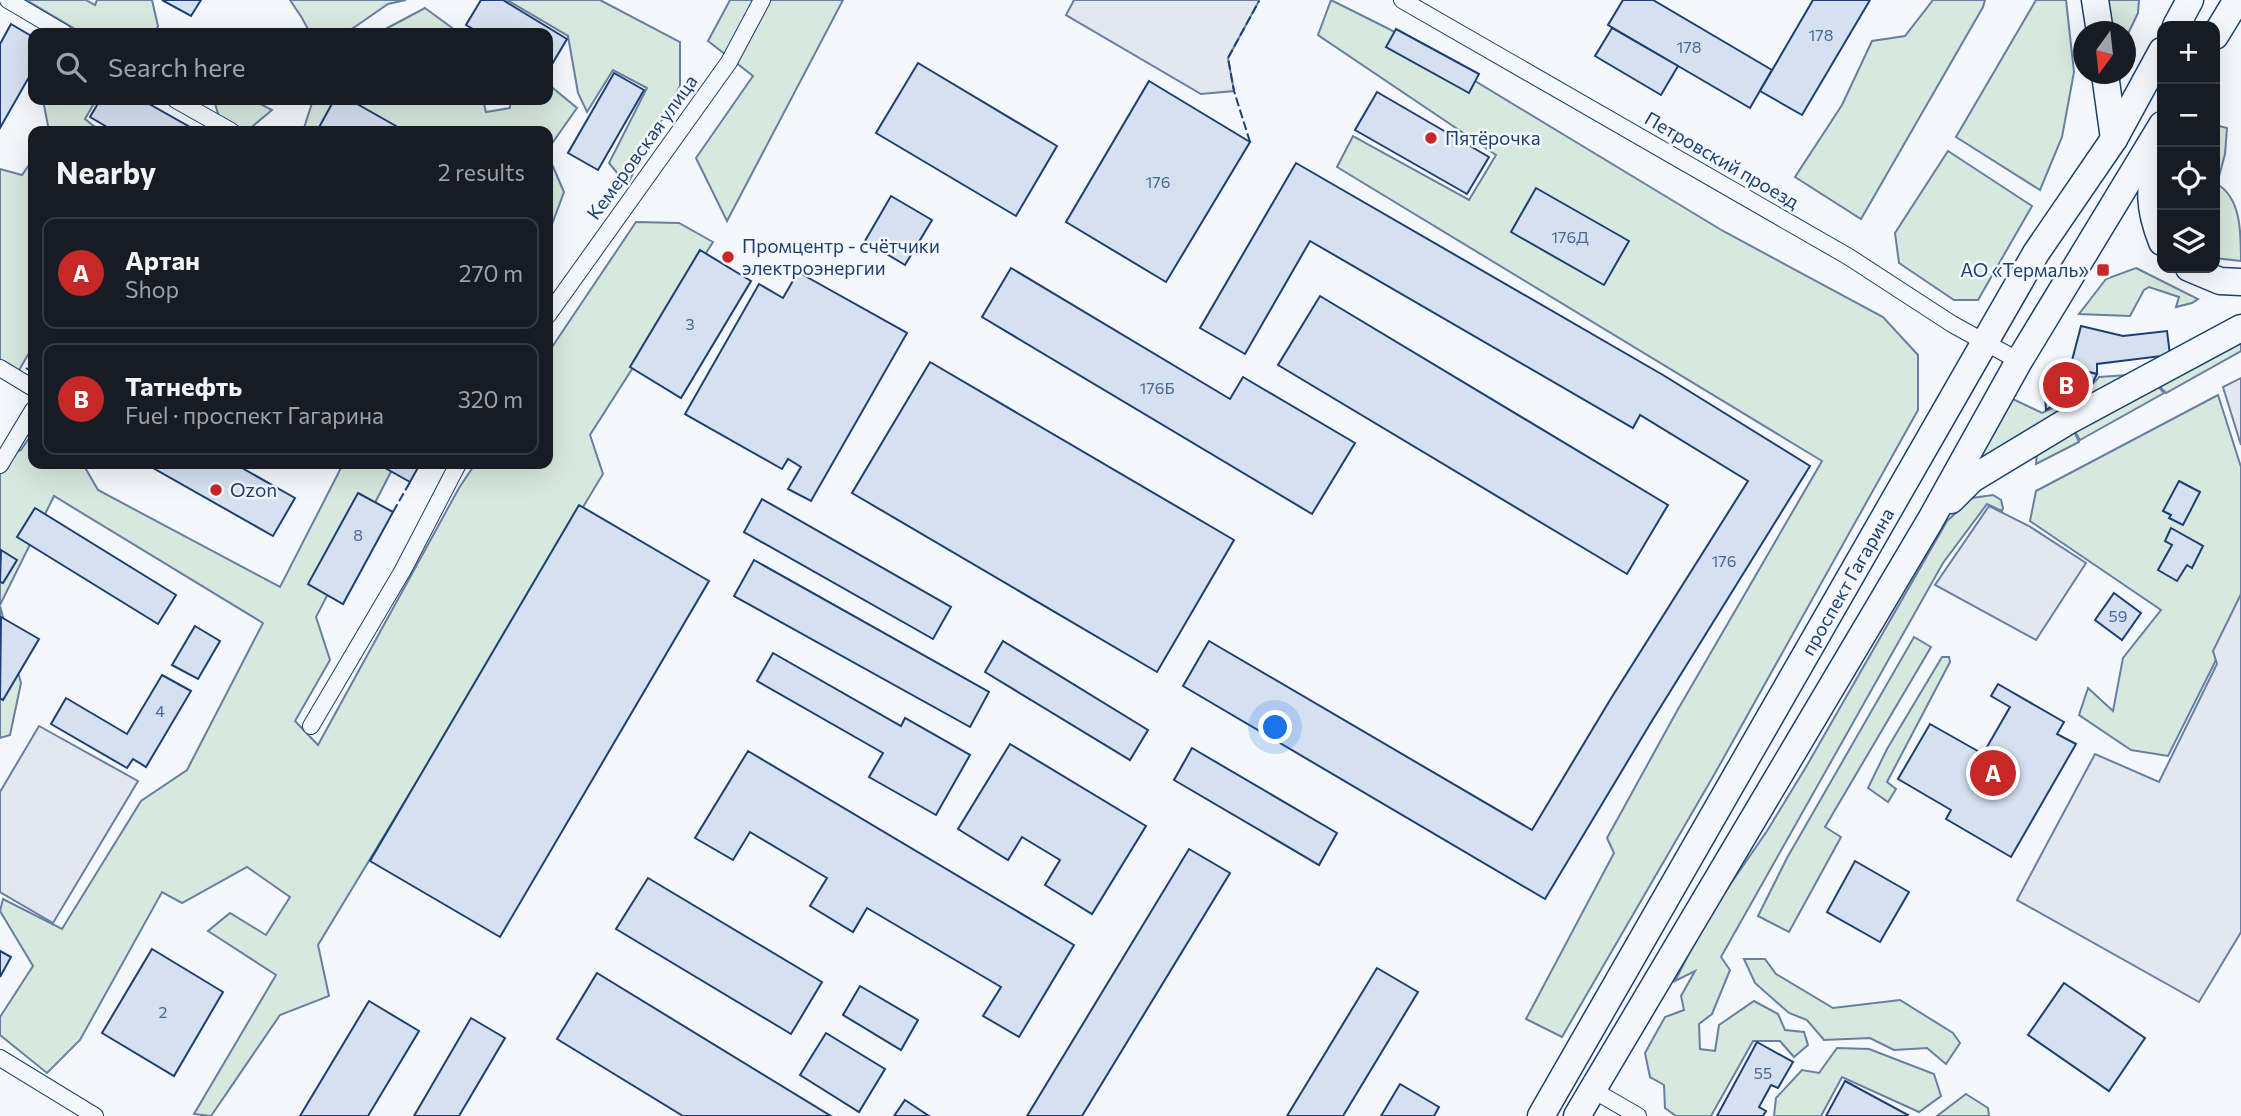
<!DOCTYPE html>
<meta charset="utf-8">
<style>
:root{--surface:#171b24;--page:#242831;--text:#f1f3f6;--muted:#9ea1a6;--line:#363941;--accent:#c62828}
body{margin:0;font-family:Commissioner,sans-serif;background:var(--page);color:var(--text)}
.controls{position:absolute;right:21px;top:21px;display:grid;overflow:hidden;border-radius:14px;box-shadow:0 7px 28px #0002}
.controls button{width:63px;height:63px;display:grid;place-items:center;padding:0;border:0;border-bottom:2px solid var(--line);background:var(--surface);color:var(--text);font:35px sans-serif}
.compass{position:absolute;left:2073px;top:21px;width:63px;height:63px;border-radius:50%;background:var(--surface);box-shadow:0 7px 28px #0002;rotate:195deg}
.you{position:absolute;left:1276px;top:728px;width:24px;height:24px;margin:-18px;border:5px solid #fff;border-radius:50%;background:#1a73e8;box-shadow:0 0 0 10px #1a73e833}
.badge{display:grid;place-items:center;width:46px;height:46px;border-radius:50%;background:var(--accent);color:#fff;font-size:23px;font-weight:700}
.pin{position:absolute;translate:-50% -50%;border:4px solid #fff;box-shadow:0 2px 7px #0006}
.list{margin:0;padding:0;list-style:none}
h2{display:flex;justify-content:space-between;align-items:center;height:91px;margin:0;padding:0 28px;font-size:30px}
h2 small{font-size:23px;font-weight:400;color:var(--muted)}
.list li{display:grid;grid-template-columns:46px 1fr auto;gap:21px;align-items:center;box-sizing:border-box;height:112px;margin:0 14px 14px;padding:0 14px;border:2px solid var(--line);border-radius:14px}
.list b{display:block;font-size:26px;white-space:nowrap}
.list p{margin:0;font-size:23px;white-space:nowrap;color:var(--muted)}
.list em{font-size:23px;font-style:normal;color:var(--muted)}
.icon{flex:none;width:38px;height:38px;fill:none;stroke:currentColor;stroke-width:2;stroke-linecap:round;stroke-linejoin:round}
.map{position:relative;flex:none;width:2241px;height:1116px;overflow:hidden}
.search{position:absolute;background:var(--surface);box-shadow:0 7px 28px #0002;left:28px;top:28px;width:525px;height:77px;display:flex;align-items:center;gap:18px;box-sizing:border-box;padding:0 24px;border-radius:14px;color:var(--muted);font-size:26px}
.panel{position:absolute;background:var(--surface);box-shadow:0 7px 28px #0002;left:28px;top:126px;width:525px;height:343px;border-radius:14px}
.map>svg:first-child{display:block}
.green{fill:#d7e8df;stroke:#687fa3;stroke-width:2}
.parking{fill:#e3e8f0;stroke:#687fa3;stroke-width:2}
.building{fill:#d5e0f0;stroke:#1d3f73;stroke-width:2}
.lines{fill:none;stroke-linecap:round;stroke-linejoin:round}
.minor-casing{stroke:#1d3f73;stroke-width:18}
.primary-casing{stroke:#1d3f73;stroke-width:29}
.minor{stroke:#f4f7fb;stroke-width:16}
.primary{stroke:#f4f7fb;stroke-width:26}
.fence{stroke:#1d3f73;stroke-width:2;stroke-dasharray:9 3.5;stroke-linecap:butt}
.poi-dot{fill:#c62828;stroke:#f4f7fb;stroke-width:2.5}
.labels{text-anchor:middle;stroke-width:5;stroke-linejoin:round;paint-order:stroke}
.number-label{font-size:16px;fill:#4b6792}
.poi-label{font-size:19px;fill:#1d3f73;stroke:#f4f7fb;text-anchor:start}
.street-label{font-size:19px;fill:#1d3f73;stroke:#f4f7fb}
</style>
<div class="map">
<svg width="2241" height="1116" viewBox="0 0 2241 1116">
<rect width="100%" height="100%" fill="#f4f7fb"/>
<g class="green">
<polygon points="26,0 86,0 95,5 97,0 152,0 158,26 155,33 82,33"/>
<polygon points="290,0 406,0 388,4 346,33 310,33 302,18"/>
<polygon points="507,0 600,0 680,42 680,86 627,185 609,163 647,88 613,70 587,112 578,93 568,36"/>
<polygon points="730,0 843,0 727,221 696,158 753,76 708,41"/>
<polygon points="1331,0 1389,29 1723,231 1883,317 1918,355 1918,410 1714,775 1562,1037 1526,1019 1614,853 1607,838 1677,711 1822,461 1337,167 1353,136 1469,200 1496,155 1318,35"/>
<polygon points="1933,0 1985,0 1983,7 1861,219 1795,177 1842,105 1872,41 1905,36"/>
<polygon points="2036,0 2066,0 2074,72 2062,137 2040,190 1956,137"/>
<polygon points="2107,0 2139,0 2138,13 2126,38 2126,32 2110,31"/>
<polygon points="425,8 459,33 378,33"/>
<polygon points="548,84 577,108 548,149 548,131 303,131 313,100 483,100 486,112 510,108 510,100 548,100"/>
<polygon points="43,100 96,100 85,119 100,131 49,131"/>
<polygon points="214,100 253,100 272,110 253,126 255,131 223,131"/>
<path d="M2215 125 2227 128 2225 154 2217 184C2241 198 2241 232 2241 261L2215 258Z"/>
<polygon points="1948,151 2032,206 1978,300 1954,300 1899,263 1895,233"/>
<polygon points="548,155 564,192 548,235"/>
<polygon points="33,159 33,346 18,372 0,375 0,169 22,175"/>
<polygon points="636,222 679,223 713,242 590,435 603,474 318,945 329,996 280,1015 211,1116 194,1114 276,975 208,931 230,913 266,935 290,897 247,867 182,903 162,892 80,1040 47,1073 0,1035 0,1017 33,966 0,911 3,899 62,929 141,801 187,770 263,623 54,496 0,605 0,459 21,450 33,432 33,464 83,464 98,490 280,587 343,464 395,464 316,617 330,660 295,721 318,745 459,488 475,464 548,464 548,353"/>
<polygon points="2136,268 2198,299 2192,303 2176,307 2179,297 2149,287 2144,290 2130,316 2079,314 2106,279"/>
<polygon points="2241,341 2241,351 2166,393 2159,386"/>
<path d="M2128 375 1970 469 2011 398 2042 413 2059 405 2065 407C2074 394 2090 390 2099 377Z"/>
<polygon points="2158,386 2164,393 2080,440 2074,430"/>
<polygon points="2218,395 2241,467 2241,595 2214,664 2168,756 2131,750 2079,715 2088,688 2113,711 2123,658 2161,610 2030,521 2036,491"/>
<polygon points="2074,431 2079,442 2036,464 2037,452"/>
<polygon points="1993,495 2001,500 2003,508 2002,511 1987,504 1943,563 1721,957 1730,970 1712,1014 1699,1024 1700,1049 1715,1051 1719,1025 1754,1001 1778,1014 1785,1030 1804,1032 1808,1045 1794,1057 1780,1041 1753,1041 1711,1116 1676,1116 1665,1108 1664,1085 1650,1077 1645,1053 1665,1017 1684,1010 1681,996 1695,971 1675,981 1707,918 1767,831 1806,767 1947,521 1972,498"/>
<polygon points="0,606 21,683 10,735 0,738"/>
<polygon points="1914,637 1931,647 1825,827 1841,837 1789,932 1758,916 1787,858"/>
<polygon points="1942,657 1949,657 1950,662 1887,782 1896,789 1888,802 1868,788 1887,749"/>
<polygon points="1744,959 1765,959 1776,974 1833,1008 1900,1000 1953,1033 1960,1043 1946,1064 1927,1048 1894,1050 1870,1038 1824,1040 1807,1020 1789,1013 1755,983"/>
<polygon points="1837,1048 1869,1049 1934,1074 1941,1096 1919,1112 1842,1077 1821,1116 1774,1116 1776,1098 1802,1070 1819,1073"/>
<polygon points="1966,1094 1988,1108 1989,1116 1937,1116"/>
</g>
<g class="parking">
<polygon points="1074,0 1258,0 1259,1 1228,58 1234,91 1201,94 1066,15"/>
<polygon points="2241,378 2241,445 2223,387"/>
<polygon points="1989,506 2029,526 2086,563 2036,640 1935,585"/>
<polygon points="2241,594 2241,932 2199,1002 2017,900 2095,754 2159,782 2217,664 2213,651"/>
<polygon points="39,726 138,781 53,923 0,892 0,792"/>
</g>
<g class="building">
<polygon points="162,0 201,0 191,16"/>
<polygon points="481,0 503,0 567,39 548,71 548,33 480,33 466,25"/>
<polygon points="1623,0 1653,0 1772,70 1750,108 1608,25"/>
<polygon points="1813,0 1870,0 1802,115 1760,91"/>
<polygon points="11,24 33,37 33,70 0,128 0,44"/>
<polygon points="1612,28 1678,66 1661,95 1595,56"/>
<polygon points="1396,29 1479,74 1469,93 1386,47"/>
<polygon points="918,63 1057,146 1016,216 876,133"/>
<polygon points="614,73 644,90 598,170 568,153"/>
<polygon points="1149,81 1250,142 1166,282 1066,222"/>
<polygon points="1377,92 1489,157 1467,194 1355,130"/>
<polygon points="100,100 142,100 197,131 114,131 90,117"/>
<polygon points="334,100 350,100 396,126 393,131 317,131"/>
<polygon points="1296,163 1663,375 1810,466 1650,724 1545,899 1183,686 1209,641 1532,830 1610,700 1748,481 1640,415 1633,428 1310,241 1245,354 1200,328"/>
<polygon points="1536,188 1629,241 1604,285 1511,232"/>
<polygon points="891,196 932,220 905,265 865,241"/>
<polygon points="700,250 751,281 681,398 630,367"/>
<polygon points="1011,268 1230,399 1243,377 1355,443 1312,514 982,317"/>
<polygon points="798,272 907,333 811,501 788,489 801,467 788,459 782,469 685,414 759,284 783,298"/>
<polygon points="1320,296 1668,505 1627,574 1278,365"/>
<polygon points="2081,326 2123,336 2167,331 2170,355 2097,364 2097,374 2070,368"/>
<polygon points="930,362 1234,540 1157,672 852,493"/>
<polygon points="2070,368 2097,374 2092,384 2069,398 2064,405 2058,402 2046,410 2045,395 2054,378 2065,383"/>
<polygon points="146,464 235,464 295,498 273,536"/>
<polygon points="378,464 420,464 410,482"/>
<polygon points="2179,481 2200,492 2183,525 2169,518 2171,515 2163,511"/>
<polygon points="358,493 393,512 343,604 308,584"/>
<polygon points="762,499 951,607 933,639 744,532"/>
<polygon points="579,505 709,581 500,937 370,861"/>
<polygon points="35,508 176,595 158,624 17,537"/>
<polygon points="2171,528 2203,546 2192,568 2187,565 2177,581 2158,570 2172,545 2165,541"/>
<polygon points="1,550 17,560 3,583 0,582"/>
<polygon points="754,560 989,692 970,727 734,596"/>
<polygon points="2114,593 2141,613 2122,640 2095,620"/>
<polygon points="1,617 39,639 3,700 0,698"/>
<polygon points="195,626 220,641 198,679 172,665"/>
<polygon points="1003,641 1148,730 1130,760 985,672"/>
<polygon points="773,653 901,726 905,718 970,755 936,815 869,777 883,753 757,681"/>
<polygon points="162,675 191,691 146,767 133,759 127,768 51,724 66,698 127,734"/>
<polygon points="1998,684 2064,722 2057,734 2076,744 2011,857 1946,819 1951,810 1898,779 1930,724 1983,754 2010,707 1991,696"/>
<polygon points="1010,744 1146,826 1092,914 1045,885 1060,860 1022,837 1008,860 958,829"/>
<polygon points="1192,748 1337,833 1319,865 1174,780"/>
<polygon points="748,751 1074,945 1019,1037 983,1016 1001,987 867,908 853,932 810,906 827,878 750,832 733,860 695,838"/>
<polygon points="1189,849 1230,873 1082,1116 1027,1116"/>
<polygon points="1855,861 1909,892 1880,942 1827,912"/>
<polygon points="648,878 822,982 791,1034 616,929"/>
<polygon points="152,949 223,992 174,1076 102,1033"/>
<polygon points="0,951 11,957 0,977"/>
<polygon points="1377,968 1418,992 1343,1116 1287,1116"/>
<polygon points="597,973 831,1116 683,1116 557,1039"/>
<polygon points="2064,983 2145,1038 2109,1091 2028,1035"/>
<polygon points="860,986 918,1020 901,1050 843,1015"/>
<polygon points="369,1001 419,1031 368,1116 300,1116"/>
<polygon points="471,1018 505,1038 459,1116 414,1116"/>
<polygon points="826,1033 885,1069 859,1112 800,1075"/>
<polygon points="1757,1042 1793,1062 1778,1088 1771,1085 1759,1107 1766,1111 1763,1116 1717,1116"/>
<polygon points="1845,1081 1908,1115 1907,1116 1826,1116"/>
<polygon points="1400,1084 1439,1107 1434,1116 1381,1116"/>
<polygon points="905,1100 929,1116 894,1116"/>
</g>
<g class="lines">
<g class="minor-casing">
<g id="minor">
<polyline points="8,0 64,33"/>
<polyline points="1402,0 1849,257 1952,324 2019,361"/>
<polyline points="176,100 231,131"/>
<polyline points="548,315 729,62 762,0"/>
<polyline points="0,368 33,388"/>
<polyline points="0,465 33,410"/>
<polyline points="311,726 403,570 458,464"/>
<polyline points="0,1058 95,1116"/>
<polyline points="1593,1090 1638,1116"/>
</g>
</g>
<g class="primary-casing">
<g id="primary">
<polyline points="2095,0 2100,32"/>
<polyline points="2176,26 2190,0"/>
<polyline points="2215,36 2237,0"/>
<polyline points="2105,74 2114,139"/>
<path d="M2157 145C2151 186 2146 202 2162 242"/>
<polyline points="2189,268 2220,281 2241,282"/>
<polyline points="1951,500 1972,479 2068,421 2241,328"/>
<path id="s1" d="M1541 1116 2036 253 2114 139 2162 51"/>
<polyline points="1577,1116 1930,521 2019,361 2162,125"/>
</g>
</g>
<use href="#minor" class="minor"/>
<use href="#primary" class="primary"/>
<g class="fence">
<polyline points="1250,142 1234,91 1228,58 1259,1"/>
<polyline points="26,368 33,372"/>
<polyline points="393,512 410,482"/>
</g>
</g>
<g class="poi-dot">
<circle cx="1431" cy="138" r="7"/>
<circle cx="728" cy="257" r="7"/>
<rect x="2096" y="263" width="14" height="14" rx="3.5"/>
<circle cx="216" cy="490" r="7"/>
</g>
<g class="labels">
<g class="number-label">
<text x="1821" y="41">178</text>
<text x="1689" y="53">178</text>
<text x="1158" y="188">176</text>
<text x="1570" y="243">176Д</text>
<text x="690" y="330">3</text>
<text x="1157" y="394">176Б</text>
<text x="358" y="541">8</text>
<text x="1724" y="567">176</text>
<text x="2118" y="622">59</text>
<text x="160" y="717">4</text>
<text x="163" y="1018">2</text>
<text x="1763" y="1079">55</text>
</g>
<g class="poi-label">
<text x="1445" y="145">Пятёрочка</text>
<text x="742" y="253">Промцентр - счётчики<tspan x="742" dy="22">электроэнергии</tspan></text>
<text x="2089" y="277" text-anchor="end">АО «Термаль»</text>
<text x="230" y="497">Ozon</text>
</g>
<g class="street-label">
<text transform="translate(642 147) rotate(-54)" y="7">Кемеровская улица</text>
<text transform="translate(1722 160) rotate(30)" y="7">Петровский проезд</text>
<text dy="7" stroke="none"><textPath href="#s1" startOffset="616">проспект Гагарина</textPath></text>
</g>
</g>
</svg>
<div class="controls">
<button>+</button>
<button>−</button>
<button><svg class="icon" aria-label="locate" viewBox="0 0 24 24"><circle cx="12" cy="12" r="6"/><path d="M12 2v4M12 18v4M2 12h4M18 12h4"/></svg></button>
<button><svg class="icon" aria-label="layers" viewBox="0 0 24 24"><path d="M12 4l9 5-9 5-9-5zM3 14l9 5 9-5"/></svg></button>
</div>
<svg class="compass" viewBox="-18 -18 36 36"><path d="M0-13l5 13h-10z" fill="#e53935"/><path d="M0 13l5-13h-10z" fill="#9ea1a6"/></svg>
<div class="you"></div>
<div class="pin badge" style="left:1993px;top:773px">A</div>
<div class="pin badge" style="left:2066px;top:385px">B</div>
<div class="search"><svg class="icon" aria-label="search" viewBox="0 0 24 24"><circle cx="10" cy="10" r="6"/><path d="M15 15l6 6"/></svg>Search here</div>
<section class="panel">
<h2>Nearby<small>2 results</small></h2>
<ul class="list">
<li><span class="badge">A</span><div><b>Артан</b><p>Shop</p></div><em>270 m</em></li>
<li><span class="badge">B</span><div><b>Татнефть</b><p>Fuel · проспект Гагарина</p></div><em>320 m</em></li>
</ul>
</section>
</div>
